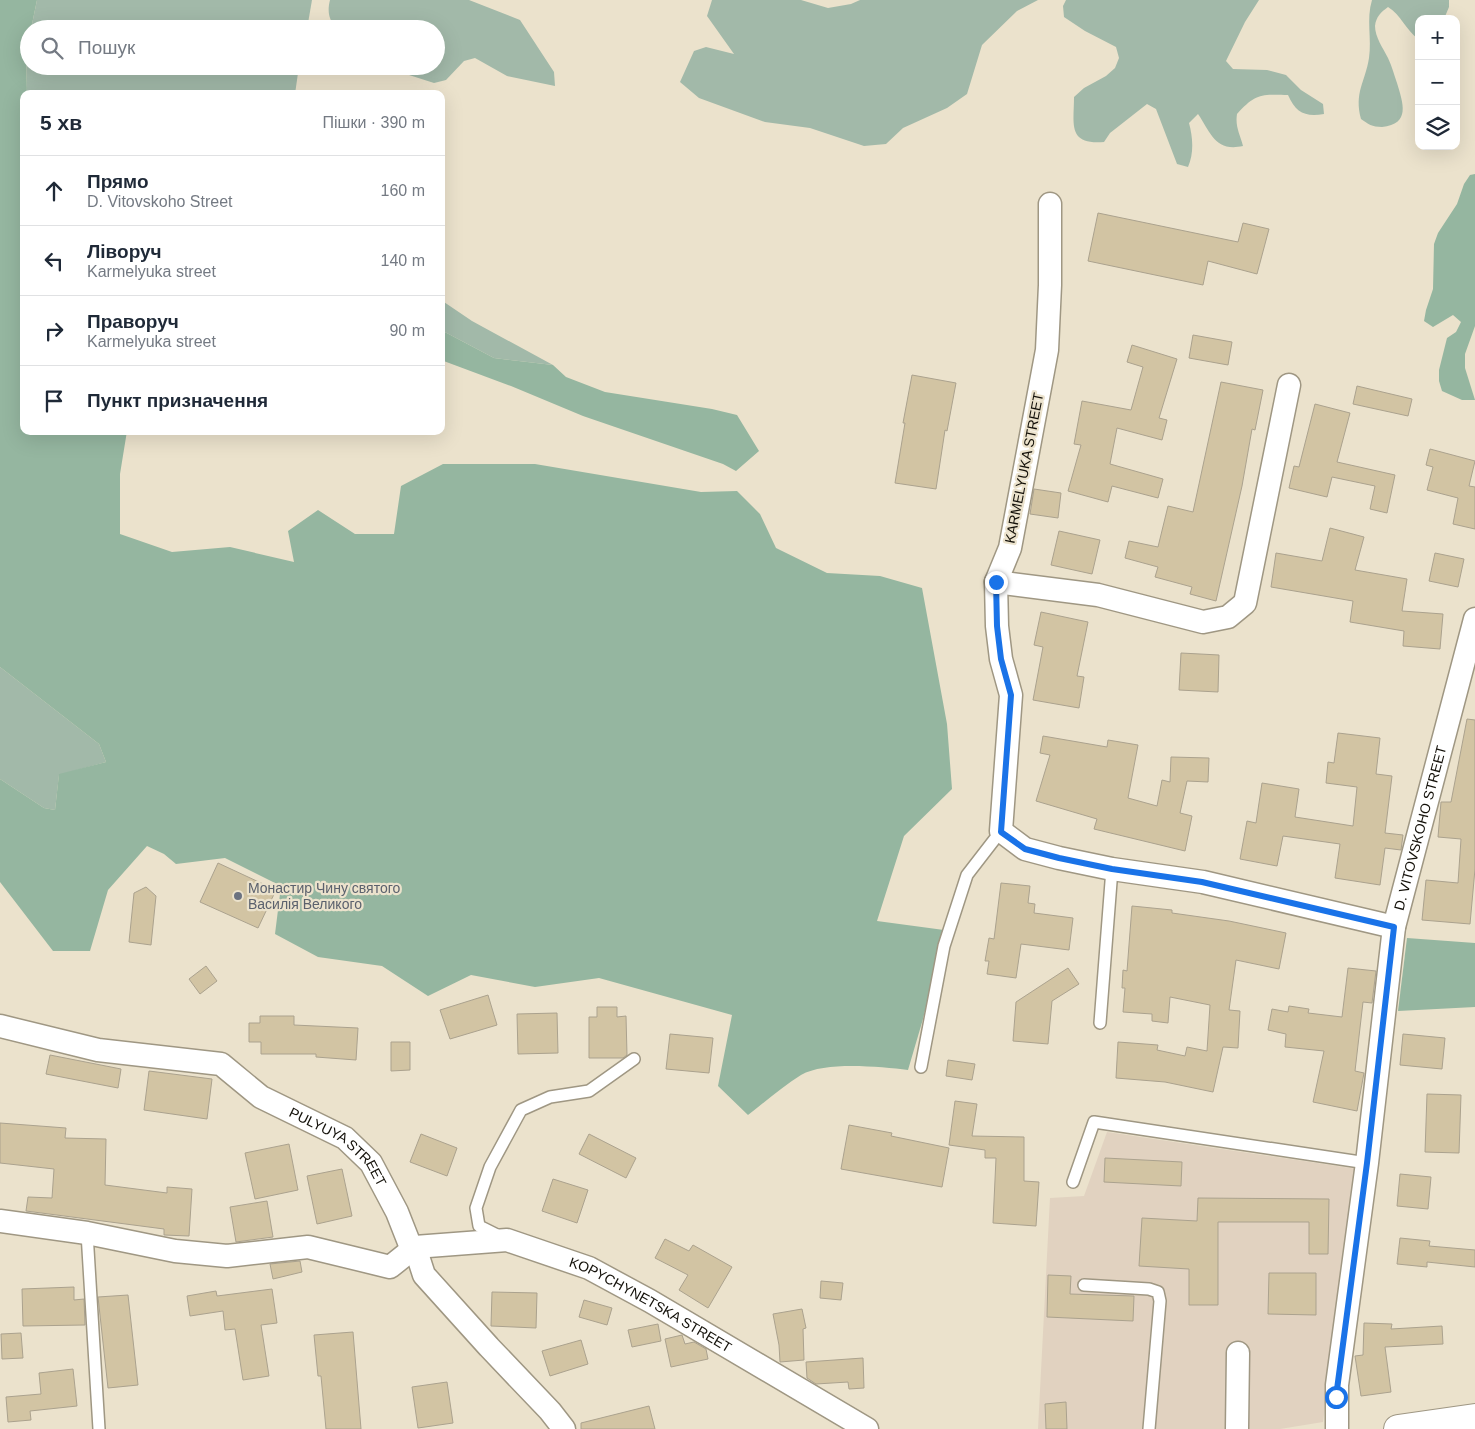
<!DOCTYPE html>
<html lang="uk">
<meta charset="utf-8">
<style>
:root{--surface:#fff;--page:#f2f2f3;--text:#1f2937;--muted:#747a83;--line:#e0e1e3}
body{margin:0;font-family:Arial,sans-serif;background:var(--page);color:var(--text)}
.controls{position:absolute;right:15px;top:15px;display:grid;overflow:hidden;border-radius:10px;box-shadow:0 5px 20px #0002}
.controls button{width:45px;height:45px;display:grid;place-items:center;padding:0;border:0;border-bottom:1px solid var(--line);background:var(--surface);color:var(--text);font:25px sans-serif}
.stop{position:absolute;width:15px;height:15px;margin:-11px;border:4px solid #1a73e8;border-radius:50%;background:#fff}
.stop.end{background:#1a73e8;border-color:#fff;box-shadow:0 1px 5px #0008}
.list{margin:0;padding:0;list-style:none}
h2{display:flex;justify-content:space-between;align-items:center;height:65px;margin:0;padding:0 20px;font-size:21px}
h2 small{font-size:16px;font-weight:400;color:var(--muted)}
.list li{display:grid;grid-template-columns:32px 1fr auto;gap:15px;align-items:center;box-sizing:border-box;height:70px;padding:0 20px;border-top:1px solid var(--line)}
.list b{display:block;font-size:19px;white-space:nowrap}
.list p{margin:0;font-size:16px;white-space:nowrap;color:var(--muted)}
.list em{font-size:16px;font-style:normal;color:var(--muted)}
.icon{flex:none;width:28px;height:28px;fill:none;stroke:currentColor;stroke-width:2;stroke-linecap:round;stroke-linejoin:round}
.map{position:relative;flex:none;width:1475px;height:1429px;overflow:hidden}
.search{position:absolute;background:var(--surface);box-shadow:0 5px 20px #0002;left:20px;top:20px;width:425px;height:55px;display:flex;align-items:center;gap:12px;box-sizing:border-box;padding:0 18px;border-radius:28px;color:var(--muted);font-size:19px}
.panel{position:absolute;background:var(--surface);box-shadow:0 5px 20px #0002;left:20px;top:90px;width:425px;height:345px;border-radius:10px}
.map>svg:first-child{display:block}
.industrial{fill:#e1d2c0}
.green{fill:#a2b9a9}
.forest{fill:#95b6a0}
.building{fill:#d2c4a3;stroke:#aba28e}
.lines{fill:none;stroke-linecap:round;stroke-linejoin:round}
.service-casing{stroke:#9f9783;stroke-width:14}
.minor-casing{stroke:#9f9783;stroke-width:25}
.secondary-casing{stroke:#9f9783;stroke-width:30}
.service{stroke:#fff;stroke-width:11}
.minor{stroke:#fff;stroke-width:22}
.secondary{stroke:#fff;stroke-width:28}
.route{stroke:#1a73e8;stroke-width:6}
.worship-dot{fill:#6b7280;stroke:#ebe2cc;stroke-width:2}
.labels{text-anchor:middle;stroke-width:4.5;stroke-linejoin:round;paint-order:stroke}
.street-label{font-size:14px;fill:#131009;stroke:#ebe2cc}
.worship-label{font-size:14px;fill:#5b616d;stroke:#ebe2cc;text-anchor:start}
</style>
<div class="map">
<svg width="1475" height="1429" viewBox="0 0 1475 1429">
<rect width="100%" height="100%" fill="#ebe2cc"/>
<polygon class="industrial" points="1107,1132 1357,1169 1323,1422 1280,1429 1038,1429 1050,1198 1084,1196"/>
<g class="green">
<polygon points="37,0 312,0 307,29 31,29"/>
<path d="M330 0H469L520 20 554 72 555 86 507 76 475 58 464 61 446 80 434 83 381 66H436V29H336C329 19 327 12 330 0Z"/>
<polygon points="712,0 801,0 828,8 851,4 860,0 1038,0 1017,11 982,45 967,94 947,108 903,128 886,144 864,146 810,128 765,122 699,98 680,82 694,51 706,47 734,54 707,16"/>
<path d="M1066 0H1259L1245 22 1226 61 1233 69 1267 70 1286 75 1301 90 1323 104 1324 114C1305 117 1296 113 1288 95 1261 94 1255 94 1237 114 1235 127 1240 134 1243 146 1215 152 1211 133 1198 114L1189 123C1193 138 1194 153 1188 167L1177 164 1156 109 1147 104 1110 133 1104 142C1067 145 1074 124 1074 97L1084 88 1106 76 1115 68 1119 58 1116 47 1085 31 1064 17 1063 6Z"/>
<path d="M1372 0H1449V7L1444 19H1419L1418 39C1406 30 1401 15 1388 7 1381 12 1376 17 1375 26 1375 37 1383 48 1388 58 1392 66 1394 75 1397 83 1403 103 1411 124 1382 127 1372 127 1368 124 1361 119 1354 92 1365 83 1369 58 1372 39 1366 19 1372 0Z"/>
<polygon points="29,37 29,66 299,66 295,94 27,94 26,51"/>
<polygon points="441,300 472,321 553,365 494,358 441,330"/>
<polygon points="0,667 99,744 106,762 59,775 55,810 44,808 0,779"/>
</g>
<g class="forest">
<path d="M0 0H37L31 29H29L26 51 27 94H24V431H127L120 474V534L172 552 230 547 294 562 288 531 318 510 355 534H394L401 486 443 464H535L701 492 737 491 760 514 776 548 827 573 880 576 922 588 947 724 952 789 904 836 877 921 944 930 923 1019 908 1070C880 1067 826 1061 801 1075 783 1086 765 1102 748 1115L718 1086 732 1015 599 978 535 987 471 975 428 996 382 966 318 957 275 934 281 886 225 858 176 864 164 854 147 846 108 890 90 951H53L0 882V779L44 808 55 810 59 774 106 762 99 744 0 667Z"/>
<polygon points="1475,174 1475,326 1465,354 1465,368 1475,400 1462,400 1442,391 1439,381 1439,370 1447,338 1456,332 1461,322 1453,315 1433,327 1424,321 1426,310 1433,289 1434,244 1438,233 1457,204 1464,184 1470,175"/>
<polygon points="441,330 494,358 553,365 566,377 605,392 712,409 737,415 759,451 736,471 723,464 583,416 511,386 441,360"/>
<polygon points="1407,938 1475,943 1475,1007 1398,1011"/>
</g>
<g class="building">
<polygon points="1098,213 1238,242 1243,223 1269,229 1257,274 1208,261 1203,285 1088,261"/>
<polygon points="1193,335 1232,342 1228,365 1189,358"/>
<polygon points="1132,345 1177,359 1159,418 1167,420 1162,440 1117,428 1110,464 1163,479 1158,498 1112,486 1108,502 1068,491 1081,445 1074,444 1082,401 1131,410 1143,367 1127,362"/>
<polygon points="912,375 956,383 947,431 945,430 936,489 895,483 905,423 903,423"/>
<polygon points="1221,382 1263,390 1255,430 1252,429 1242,486 1216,601 1190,594 1192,587 1155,577 1158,567 1125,558 1129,541 1158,547 1168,506 1193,512"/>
<polygon points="1357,386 1412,399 1408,416 1353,404"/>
<polygon points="1315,404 1350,413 1337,462 1395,475 1387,513 1370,509 1375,486 1332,477 1327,497 1289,488 1294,466 1299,467"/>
<polygon points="1430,449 1475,461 1469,486 1475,487 1475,529 1453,524 1458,498 1427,490 1433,467 1426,465"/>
<polygon points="1034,489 1061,493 1058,518 1030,514"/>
<polygon points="1330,528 1364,537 1355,570 1407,579 1402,611 1443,614 1440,649 1403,646 1404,631 1350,622 1353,601 1271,587 1276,553 1322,561"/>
<polygon points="1059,531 1100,540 1092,574 1051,565"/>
<polygon points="1435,553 1464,559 1458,587 1429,581"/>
<polygon points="1041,612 1088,622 1077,676 1084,677 1079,708 1033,700 1043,647 1034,645"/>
<polygon points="1181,653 1219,655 1218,692 1179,690"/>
<polygon points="1467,719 1475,720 1475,869 1470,924 1422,920 1426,880 1458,883 1461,839 1438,837 1441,802 1451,802"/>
<polygon points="1338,733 1380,738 1376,774 1392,776 1385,833 1403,835 1401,850 1385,848 1380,885 1335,878 1340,844 1283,836 1277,866 1240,859 1247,821 1256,823 1262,783 1299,789 1295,817 1353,826 1357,787 1326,783 1328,762 1334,763"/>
<polygon points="1043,736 1107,747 1108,740 1138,745 1128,798 1157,806 1162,780 1170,782 1171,757 1209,758 1208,782 1187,781 1180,813 1192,816 1185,851 1094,829 1097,819 1036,801 1050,755 1040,753"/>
<polygon points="218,863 276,890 258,928 200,902"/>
<polygon points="1001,883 1030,886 1028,903 1035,904 1034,913 1073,918 1069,950 1021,944 1016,978 987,974 989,961 985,961 989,938 994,939"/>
<polygon points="146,887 156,896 151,945 129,942 134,893"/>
<polygon points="1132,906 1172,910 1172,913 1229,921 1286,933 1279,969 1236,960 1229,1010 1240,1011 1238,1048 1223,1047 1213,1092 1165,1082 1116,1078 1118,1042 1158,1045 1157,1050 1185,1056 1187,1047 1207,1051 1210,1005 1170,997 1168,1023 1152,1021 1152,1014 1123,1012 1125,988 1122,988 1123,970 1127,971"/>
<polygon points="206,966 217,981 200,994 189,979"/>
<polygon points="1068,968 1079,984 1052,1001 1048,1044 1013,1041 1016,1002"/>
<polygon points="1348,968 1376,971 1372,1003 1363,1002 1355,1071 1364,1073 1357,1111 1313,1102 1324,1051 1285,1047 1286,1034 1268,1030 1272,1009 1288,1012 1289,1006 1309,1009 1308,1013 1342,1017"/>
<polygon points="488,995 497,1025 450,1039 440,1010"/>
<polygon points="597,1007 617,1007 617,1017 626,1016 627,1055 623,1058 589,1058 589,1017 597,1017"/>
<polygon points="557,1013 558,1053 518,1054 517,1014"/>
<polygon points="260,1016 294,1016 294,1025 358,1028 356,1060 316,1057 316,1054 261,1054 261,1042 249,1042 249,1023 260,1023"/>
<polygon points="670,1034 713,1038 709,1073 666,1069"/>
<polygon points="1403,1034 1445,1038 1442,1069 1400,1065"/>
<polygon points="391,1042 410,1042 410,1070 391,1071"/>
<polygon points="50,1055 121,1069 118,1088 46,1074"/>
<polygon points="948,1060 975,1064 972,1080 946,1076"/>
<polygon points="149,1071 212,1079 207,1119 144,1110"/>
<polygon points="1427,1094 1461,1095 1459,1153 1425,1152"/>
<polygon points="955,1101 977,1104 972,1136 1024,1137 1024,1181 1039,1182 1036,1226 993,1223 996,1158 985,1158 985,1150 949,1145"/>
<polygon points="0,1123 66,1128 65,1138 106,1139 105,1185 167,1193 167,1187 192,1189 189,1236 164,1235 164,1229 26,1211 28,1197 52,1198 54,1169 0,1163"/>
<polygon points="849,1125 892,1133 891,1136 949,1148 942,1187 841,1169"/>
<polygon points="421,1134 457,1148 447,1176 410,1162"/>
<polygon points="589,1134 636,1158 626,1178 579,1154"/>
<polygon points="289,1144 298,1190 255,1199 245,1153"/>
<polygon points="1105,1158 1182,1162 1181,1186 1104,1182"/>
<polygon points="342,1169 352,1216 317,1224 307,1176"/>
<polygon points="1400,1174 1431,1177 1428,1209 1397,1206"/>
<polygon points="553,1179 588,1190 577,1223 542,1211"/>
<polygon points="1198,1198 1329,1199 1328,1254 1309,1254 1309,1222 1218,1222 1218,1305 1189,1305 1189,1269 1139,1266 1142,1218 1197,1221"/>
<polygon points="267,1201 273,1237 236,1242 230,1207"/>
<polygon points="1400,1238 1430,1241 1429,1246 1475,1250 1475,1267 1427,1262 1427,1267 1397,1264"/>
<polygon points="665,1239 689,1251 693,1245 732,1267 708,1308 679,1290 688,1275 655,1258"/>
<polygon points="300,1261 302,1272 273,1279 270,1264"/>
<polygon points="1269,1273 1316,1273 1316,1315 1268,1314"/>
<polygon points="1048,1275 1071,1276 1070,1294 1134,1296 1133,1321 1047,1317"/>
<polygon points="821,1281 843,1283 841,1300 820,1298"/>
<polygon points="74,1287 74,1300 84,1299 85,1325 23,1326 22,1289"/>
<polygon points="272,1289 277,1323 261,1325 269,1376 243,1380 235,1329 225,1330 223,1311 190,1316 187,1296 216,1291 217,1296"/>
<polygon points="492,1292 537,1293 536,1328 491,1326"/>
<polygon points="128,1295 138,1385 108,1388 98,1297"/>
<polygon points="584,1300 612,1308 607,1325 579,1317"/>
<polygon points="802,1309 806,1328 803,1329 804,1360 780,1362 779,1345 773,1314"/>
<polygon points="1364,1323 1392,1324 1391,1329 1442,1326 1443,1344 1385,1347 1391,1392 1361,1396 1355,1356 1363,1355"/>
<polygon points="658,1324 661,1341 632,1347 628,1330"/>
<polygon points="353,1332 361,1429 326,1429 321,1376 318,1376 314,1335"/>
<polygon points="21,1333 23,1358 2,1359 1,1334"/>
<polygon points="682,1335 685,1344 694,1342 706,1349 708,1359 671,1367 665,1339"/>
<polygon points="581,1340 588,1364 550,1376 542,1351"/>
<polygon points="863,1358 864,1388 849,1389 848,1382 816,1384 807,1378 806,1362"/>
<polygon points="73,1369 77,1406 30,1411 31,1420 8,1422 6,1397 41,1394 39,1373"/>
<polygon points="447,1382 453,1423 418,1428 412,1387"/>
<polygon points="1066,1402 1067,1429 1046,1429 1045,1404"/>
<polygon points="649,1406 655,1429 581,1429 581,1423"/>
</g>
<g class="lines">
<g class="service-casing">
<g id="service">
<polyline points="1100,1023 1112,869"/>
<polyline points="921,1067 944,946 967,875 1001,831"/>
<polyline points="1073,1182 1094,1122 1367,1163"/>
<polyline points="87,1233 99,1429"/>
<polyline points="501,1237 479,1226 476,1208 490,1167 521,1110 550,1097 589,1091 634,1059"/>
<polyline points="1084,1285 1149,1289 1158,1292 1160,1301 1149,1429"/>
</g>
</g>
<g class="minor-casing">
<g id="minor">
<polyline points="1050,204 1050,285 1047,350 1010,548 996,582 997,626 1001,659 1011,695 1001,831 1025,849 1059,858 1112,869 1203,882 1394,927"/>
<polyline points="996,582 1098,595 1203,622 1228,617 1245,603 1289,385"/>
<path id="s1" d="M0 1026 98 1050 221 1064 261 1097 345 1138 371 1163 397 1212 410 1245 415 1247 424 1275 489 1347 550 1411 564 1429"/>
<path id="s2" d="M0 1221 87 1233 175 1251 227 1256 308 1247 390 1267 415 1247 507 1240 589 1268 650 1301 867 1429"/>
<polyline points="1237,1429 1238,1353"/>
<path id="s3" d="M1337 1429V1385L1367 1163 1394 927 1475 619"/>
</g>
</g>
<g class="secondary-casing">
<polyline id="secondary" points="1398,1429 1475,1418"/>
</g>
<use href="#service" class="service"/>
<use href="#minor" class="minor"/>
<use href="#secondary" class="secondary"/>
</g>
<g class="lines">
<polyline class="route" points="996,582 997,626 1001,659 1011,695 1001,832 1025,849 1059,858 1112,869 1202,882 1394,927 1367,1163 1336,1397"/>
</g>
<circle class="worship-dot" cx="238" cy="896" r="5"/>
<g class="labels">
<g class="street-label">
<text transform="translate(1024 468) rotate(-79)" y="5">KARMELYUKA STREET</text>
<text dy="5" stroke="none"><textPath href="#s3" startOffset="608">D. VITOVSKOHO STREET</textPath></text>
<text dy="5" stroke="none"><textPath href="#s1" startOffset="370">PULYUYA STREET</textPath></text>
<text dy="5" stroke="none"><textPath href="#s2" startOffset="678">KOPYCHYNETSKA STREET</textPath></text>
</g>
<g class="worship-label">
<text x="248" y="893">Монастир Чину святого<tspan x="248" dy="16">Василія Великого</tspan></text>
</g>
</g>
</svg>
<div class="controls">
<button>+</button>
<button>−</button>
<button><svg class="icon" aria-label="layers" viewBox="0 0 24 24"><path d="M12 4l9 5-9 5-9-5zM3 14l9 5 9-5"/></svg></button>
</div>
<div class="stop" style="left:1336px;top:1397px"></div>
<div class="stop end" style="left:996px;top:582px"></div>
<div class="search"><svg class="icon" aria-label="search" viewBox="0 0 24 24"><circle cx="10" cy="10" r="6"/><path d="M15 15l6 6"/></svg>Пошук</div>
<section class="panel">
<h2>5 хв<small>Пішки · 390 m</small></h2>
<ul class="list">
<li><svg class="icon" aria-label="ahead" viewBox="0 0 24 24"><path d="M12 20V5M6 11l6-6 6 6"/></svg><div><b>Прямо</b><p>D. Vitovskoho Street</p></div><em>160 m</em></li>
<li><svg class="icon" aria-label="left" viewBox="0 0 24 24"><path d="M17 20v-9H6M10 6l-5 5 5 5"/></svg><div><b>Ліворуч</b><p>Karmelyuka street</p></div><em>140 m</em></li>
<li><svg class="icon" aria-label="right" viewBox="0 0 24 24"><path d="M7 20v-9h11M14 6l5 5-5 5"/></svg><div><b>Праворуч</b><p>Karmelyuka street</p></div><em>90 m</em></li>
<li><svg class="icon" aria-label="arrive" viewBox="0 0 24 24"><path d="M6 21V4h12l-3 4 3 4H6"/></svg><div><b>Пункт призначення</b></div></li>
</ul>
</section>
</div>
